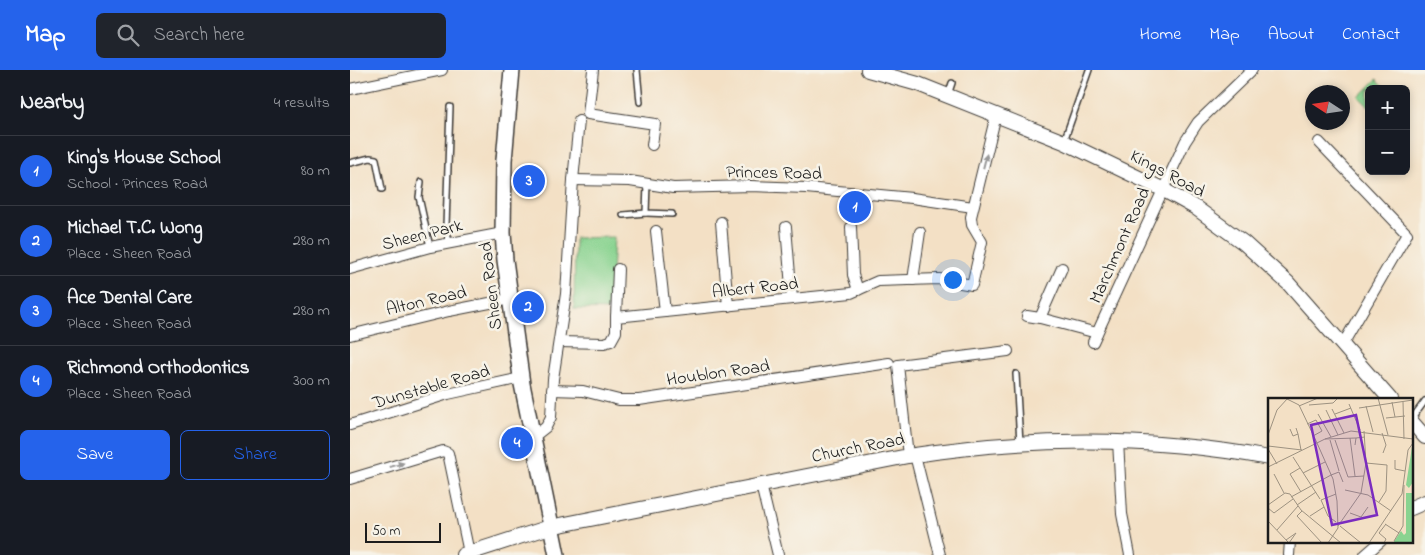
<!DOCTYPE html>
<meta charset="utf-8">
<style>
:root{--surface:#171b24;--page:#20242c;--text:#f1f3f6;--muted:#9ea1a6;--line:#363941;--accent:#2563eb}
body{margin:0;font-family:"Indie Flower",sans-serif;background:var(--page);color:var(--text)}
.controls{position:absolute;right:15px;top:15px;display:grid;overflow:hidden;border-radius:8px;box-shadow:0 2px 8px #0003}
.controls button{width:45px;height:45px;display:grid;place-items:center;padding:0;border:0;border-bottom:1px solid var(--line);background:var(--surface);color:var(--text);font:25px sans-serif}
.compass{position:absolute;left:955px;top:15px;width:45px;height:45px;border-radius:50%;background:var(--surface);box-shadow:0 2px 8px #0003;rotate:282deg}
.scale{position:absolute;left:15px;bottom:12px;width:76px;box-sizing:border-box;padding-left:5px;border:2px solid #1c1c1c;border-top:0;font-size:14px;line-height:18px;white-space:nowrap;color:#1c1c1c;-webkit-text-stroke:4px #f7f3e8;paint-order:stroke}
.you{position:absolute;left:602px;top:209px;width:18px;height:18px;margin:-12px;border:4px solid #fff;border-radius:50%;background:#1a73e8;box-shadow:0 0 0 8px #1a73e833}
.badge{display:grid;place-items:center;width:32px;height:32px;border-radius:50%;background:var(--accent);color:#fff;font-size:16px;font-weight:700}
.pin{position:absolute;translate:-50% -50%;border:2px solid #fff;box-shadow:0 1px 5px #0006}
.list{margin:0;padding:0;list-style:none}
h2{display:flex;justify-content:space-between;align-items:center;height:65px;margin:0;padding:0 20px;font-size:21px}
h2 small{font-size:16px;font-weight:400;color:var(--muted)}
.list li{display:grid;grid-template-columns:32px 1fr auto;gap:15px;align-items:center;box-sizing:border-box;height:70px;padding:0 20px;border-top:1px solid var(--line)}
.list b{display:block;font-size:19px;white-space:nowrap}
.list p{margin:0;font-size:16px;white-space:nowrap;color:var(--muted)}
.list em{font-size:16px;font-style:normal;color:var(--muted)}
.actions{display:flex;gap:10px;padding:15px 20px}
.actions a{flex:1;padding:11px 0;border:1px solid var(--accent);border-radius:8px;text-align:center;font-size:18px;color:var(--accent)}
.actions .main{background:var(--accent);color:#fff}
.icon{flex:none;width:28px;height:28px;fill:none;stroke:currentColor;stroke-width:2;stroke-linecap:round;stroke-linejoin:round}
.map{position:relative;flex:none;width:1075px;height:485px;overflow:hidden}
header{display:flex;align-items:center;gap:30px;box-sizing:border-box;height:70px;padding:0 25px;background:var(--accent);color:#fff}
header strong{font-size:24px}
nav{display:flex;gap:28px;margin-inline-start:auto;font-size:18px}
.search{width:350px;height:45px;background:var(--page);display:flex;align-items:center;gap:12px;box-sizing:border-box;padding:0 18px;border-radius:8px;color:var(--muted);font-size:19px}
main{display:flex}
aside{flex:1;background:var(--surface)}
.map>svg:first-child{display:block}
.green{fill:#89d390;stroke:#527856}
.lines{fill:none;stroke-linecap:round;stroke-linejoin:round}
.lane-casing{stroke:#3c3935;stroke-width:8}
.street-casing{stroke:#3c3935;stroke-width:12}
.secondary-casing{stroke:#3c3935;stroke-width:16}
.primary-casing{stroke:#3c3935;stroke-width:18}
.lane{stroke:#fff;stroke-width:5}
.street{stroke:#fff;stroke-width:10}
.secondary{stroke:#fff;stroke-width:14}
.primary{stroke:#fff;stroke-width:15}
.oneway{fill:#999}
.labels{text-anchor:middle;stroke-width:5;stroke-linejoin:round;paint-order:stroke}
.street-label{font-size:18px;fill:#1c1c1c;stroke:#f7f3e8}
.inset-road{fill:none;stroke:#9d9281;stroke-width:1}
.view{fill:#7b2cbf;fill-opacity:0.15;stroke:#7b2cbf;stroke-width:2.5}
.inset-edge{fill:none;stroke:#1c1c1c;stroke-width:2.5}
</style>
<header>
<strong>Map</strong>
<div class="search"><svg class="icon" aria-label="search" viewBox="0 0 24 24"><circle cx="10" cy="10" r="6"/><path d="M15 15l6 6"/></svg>Search here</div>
<nav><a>Home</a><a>Map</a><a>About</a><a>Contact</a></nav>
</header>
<main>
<aside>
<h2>Nearby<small>4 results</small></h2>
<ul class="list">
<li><span class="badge">1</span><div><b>King's House School</b><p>School · Princes Road</p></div><em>80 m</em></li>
<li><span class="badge">2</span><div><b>Michael T.C. Wong</b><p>Place · Sheen Road</p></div><em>280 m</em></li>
<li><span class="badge">3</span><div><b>Ace Dental Care</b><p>Place · Sheen Road</p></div><em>280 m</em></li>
<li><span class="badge">4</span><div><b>Richmond Orthodontics</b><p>Place · Sheen Road</p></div><em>300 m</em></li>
</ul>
<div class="actions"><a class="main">Save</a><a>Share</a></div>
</aside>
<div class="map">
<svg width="1075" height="485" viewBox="0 0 1075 485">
<rect width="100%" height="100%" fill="#f7f3e8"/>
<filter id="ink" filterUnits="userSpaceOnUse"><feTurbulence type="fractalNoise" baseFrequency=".02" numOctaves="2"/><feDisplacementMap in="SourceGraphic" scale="10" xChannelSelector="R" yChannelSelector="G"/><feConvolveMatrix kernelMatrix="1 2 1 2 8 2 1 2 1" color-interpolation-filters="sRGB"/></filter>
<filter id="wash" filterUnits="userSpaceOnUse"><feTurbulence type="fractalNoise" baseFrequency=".0096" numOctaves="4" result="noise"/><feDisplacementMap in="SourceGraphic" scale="20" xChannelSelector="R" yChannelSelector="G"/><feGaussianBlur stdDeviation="1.12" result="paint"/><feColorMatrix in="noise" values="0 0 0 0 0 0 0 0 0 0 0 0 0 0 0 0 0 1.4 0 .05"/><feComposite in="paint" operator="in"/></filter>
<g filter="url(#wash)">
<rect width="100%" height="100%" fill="#f3e0c5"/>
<g class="green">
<polygon points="1027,9 1036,19 1019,19 1019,37 1009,27"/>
<polygon points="264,167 260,240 224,239 225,168"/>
</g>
</g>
<g filter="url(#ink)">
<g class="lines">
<g class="lane-casing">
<g id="lane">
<polyline points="287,0 290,32"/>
<polyline points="598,25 602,13"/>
<polyline points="714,71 739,0"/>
<polyline points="0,93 20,88 26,89 32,119"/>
<polyline points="71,112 69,127 80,177"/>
<polyline points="297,114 296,143 322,144"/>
<polyline points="273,145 296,143"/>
<polyline points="99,173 96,156 100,37"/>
<polyline points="666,304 670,373"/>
<polyline points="1061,350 1075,331"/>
</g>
</g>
<g class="street-casing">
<g id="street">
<polyline points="243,0 238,44 305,54 302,75"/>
<polyline points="0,19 92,0"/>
<polyline points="969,72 1057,164 993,274"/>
<polyline points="223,110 280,111 323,118 401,116 456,118 562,128 623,137"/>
<polyline points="371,152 378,236"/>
<polyline points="436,157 442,229"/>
<polyline points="501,157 503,205 508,220"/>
<polyline points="306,161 315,242"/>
<polyline points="712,198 690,248 747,263"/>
<polyline points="0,199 80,177 153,163"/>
<polyline points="563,210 570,162"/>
<polyline points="677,246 690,248"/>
<polyline points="266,247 268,199"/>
<polyline points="0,265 99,241 160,229"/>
<polyline points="209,272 254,273 261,271 266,262 266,247 501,223 528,211 589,209 622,215 632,172 622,155 621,147 646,45"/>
<polyline points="743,272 835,72 848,52 902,0"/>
<polyline points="202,320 233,321 269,330 289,330 539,293"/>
<polyline points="0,355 98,324 171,308"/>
<polyline points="182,368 196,357 201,347 203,309 216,224 223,110 229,51"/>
<polyline points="768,371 772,444 780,485"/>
<polyline points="565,385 590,485"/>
<polyline points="558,386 548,295 658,281"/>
<polyline points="0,409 93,381 98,383 119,483"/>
<polyline points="411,415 428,485"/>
<polyline points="939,485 940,471"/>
<polyline points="1015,485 1031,471"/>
</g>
</g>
<g class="secondary-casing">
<g id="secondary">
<polyline points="518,0 568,14 714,72 812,119 846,138 894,173 938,213 1040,329"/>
<polyline points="1061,351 1075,367"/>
<polyline points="1061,438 1075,432"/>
<path d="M113 485 200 457 558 386C678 367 799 366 919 388"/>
</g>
</g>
<g class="primary-casing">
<polyline id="primary" points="162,0 154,90 153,163 155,190 172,314 207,485"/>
</g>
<use href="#lane" class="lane"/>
<use href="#street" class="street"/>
<use href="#secondary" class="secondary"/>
<use href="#primary" class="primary"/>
</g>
<defs><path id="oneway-solid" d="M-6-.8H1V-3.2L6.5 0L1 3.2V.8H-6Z" transform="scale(1.25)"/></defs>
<g class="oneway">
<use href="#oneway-solid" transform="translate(635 91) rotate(-76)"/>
<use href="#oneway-solid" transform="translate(47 395) rotate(-16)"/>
</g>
</g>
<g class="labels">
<g class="street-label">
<text transform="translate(424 102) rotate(1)" y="6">Princes Road</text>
<text transform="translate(818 103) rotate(28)" y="6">Kings Road</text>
<text transform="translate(72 164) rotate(-14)" y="6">Sheen Park</text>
<text transform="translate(769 175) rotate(-66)" y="6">Marchmont Road</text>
<text transform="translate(140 216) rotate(-97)" y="6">Sheen Road</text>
<text transform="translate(405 217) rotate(-6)" y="6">Albert Road</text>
<text transform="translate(76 230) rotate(-13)" y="6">Alton Road</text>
<text transform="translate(368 302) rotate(-8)" y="6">Houblon Road</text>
<text transform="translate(81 316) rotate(-16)" y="6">Dunstable Road</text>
<text transform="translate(508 377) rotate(-11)" y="6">Church Road</text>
</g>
</g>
<g transform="translate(918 328)">
<rect width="145" height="145" fill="#f3e0c5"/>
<path d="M144 49 145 84 141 90 138 87ZM138 95H145V145H125L133 133 136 137 138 135Z" fill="#89d390"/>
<path class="inset-road" d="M110 0 120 37M19 1 31 7 49 45M124 4 127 19M135 4 136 41M81 6 92 32M41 7 65 5 70 0M31 8 50 0M98 8 105 34M91 10 145 2M64 11 76 35M58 12 70 37M50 16 63 39M67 16 83 10M118 20 137 18M39 26 48 22 54 33 45 38M22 31 25 38 30 36 28 30M114 35 118 47 115 55M30 36 33 52M0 37 9 12 20 0M82 40 87 78M57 41 88 40M62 42 71 73M67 42 80 79 96 78M49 45 65 81 69 103 70 130 60 145M87 47 88 40 97 39M0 48 34 52M0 51 9 66M25 59 52 101M127 62V71L137 73M98 65 119 67 118 93 111 104M0 69 57 41 83 33 145 41M32 70 22 76 33 94M35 75 57 64M6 76 16 95M63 77 71 74 75 84M77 92 100 97 123 113M23 99 63 77M0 107 17 95 22 96 33 112M29 107 48 94M0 110 6 115 25 101M33 112 73 145M34 113 29 118 54 145M82 115 93 119 100 109M42 118 56 109M0 123 21 145M68 124 60 118 53 102 68 96M117 126 131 135M70 128 93 95 98 65 96 33M72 128 93 145M9 132 30 108M18 142 28 135 21 145M126 143 135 128 136 87M101 145 134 96 140 52 145 45M116 145 118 141 111 135 118 126"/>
<path class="view" d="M88 17 109 117 64 127 43 27Z"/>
<rect width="145" height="145" class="inset-edge"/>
</g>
</svg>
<div class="controls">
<button>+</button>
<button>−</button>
</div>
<svg class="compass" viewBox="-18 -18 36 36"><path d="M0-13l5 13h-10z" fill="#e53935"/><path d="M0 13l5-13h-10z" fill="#9ea1a6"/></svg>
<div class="scale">50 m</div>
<div class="you"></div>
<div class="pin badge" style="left:505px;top:137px">1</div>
<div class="pin badge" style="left:178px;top:237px">2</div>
<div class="pin badge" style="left:179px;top:111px">3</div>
<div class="pin badge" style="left:167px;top:373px">4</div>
</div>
</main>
